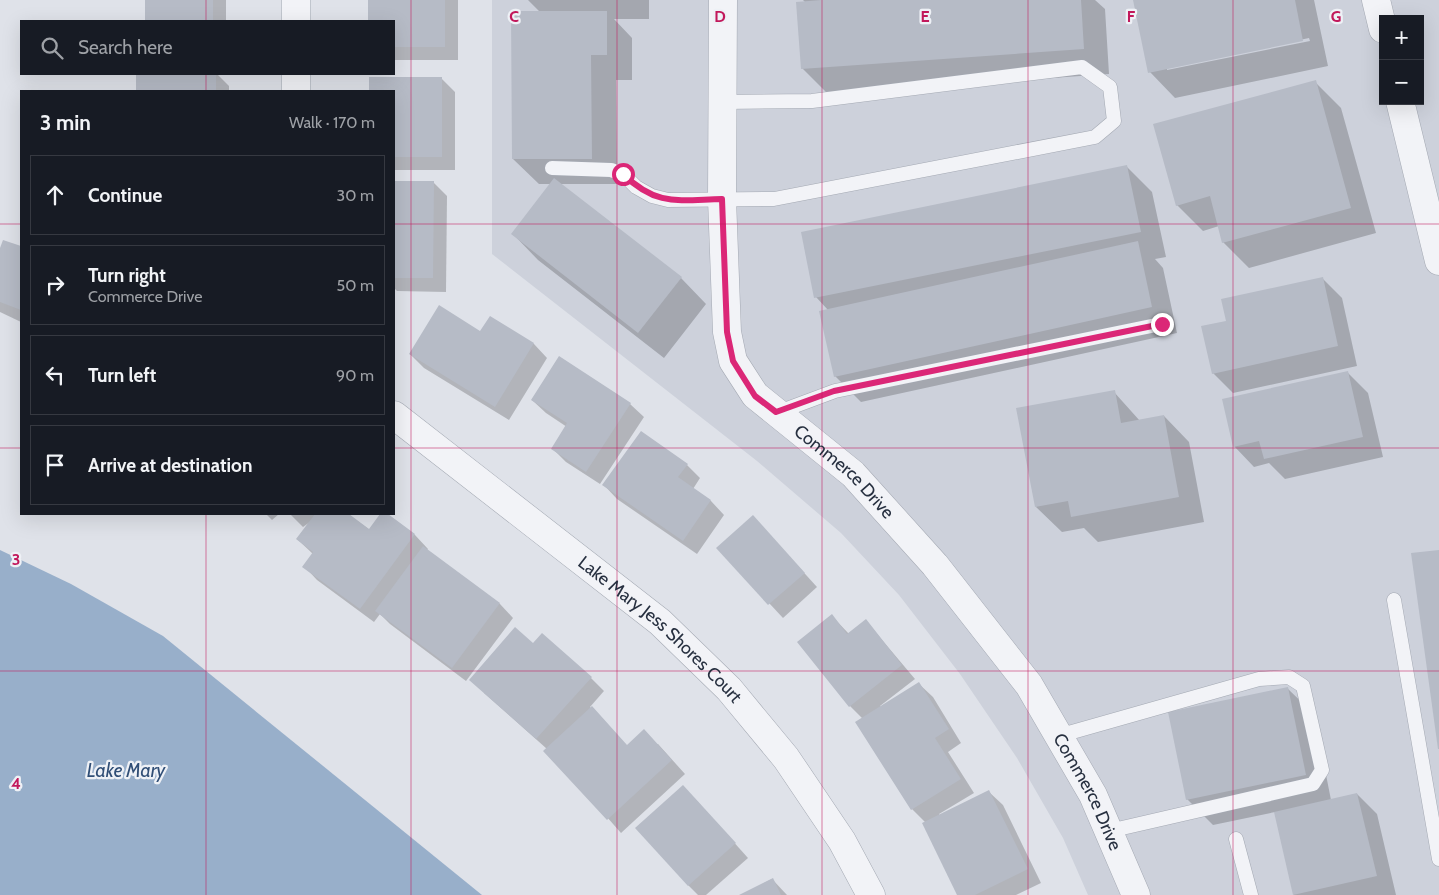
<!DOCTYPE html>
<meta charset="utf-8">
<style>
:root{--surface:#171b24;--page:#242831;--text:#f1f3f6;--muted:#9ea1a6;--line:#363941}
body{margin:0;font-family:Cabin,sans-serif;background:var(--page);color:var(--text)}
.controls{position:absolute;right:15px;top:15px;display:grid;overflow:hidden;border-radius:0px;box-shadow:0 5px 20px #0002}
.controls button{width:45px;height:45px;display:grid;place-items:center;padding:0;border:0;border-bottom:1px solid var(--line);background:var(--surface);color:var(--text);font:25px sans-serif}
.stop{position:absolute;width:15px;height:15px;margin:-11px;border:4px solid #db2777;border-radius:50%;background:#fff}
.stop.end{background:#db2777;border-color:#fff;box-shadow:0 1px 5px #0008}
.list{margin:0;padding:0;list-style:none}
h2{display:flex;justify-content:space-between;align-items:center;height:65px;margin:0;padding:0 20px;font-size:21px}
h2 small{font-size:16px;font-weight:400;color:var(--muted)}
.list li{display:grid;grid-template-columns:32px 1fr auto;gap:15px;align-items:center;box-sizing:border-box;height:80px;margin:0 10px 10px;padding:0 10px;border:1px solid var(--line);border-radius:0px}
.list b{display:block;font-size:19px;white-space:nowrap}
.list p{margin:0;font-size:16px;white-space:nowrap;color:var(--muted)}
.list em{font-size:16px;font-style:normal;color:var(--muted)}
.icon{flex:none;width:28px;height:28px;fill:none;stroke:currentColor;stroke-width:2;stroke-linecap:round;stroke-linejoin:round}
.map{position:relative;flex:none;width:1439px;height:895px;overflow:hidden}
.search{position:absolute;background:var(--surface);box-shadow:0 5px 20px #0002;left:20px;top:20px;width:375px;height:55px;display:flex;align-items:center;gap:12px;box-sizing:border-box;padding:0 18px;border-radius:0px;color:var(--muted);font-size:19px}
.panel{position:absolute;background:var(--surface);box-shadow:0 5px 20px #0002;left:20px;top:90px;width:375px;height:425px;border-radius:0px}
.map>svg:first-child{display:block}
.built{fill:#cdd1db;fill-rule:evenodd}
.water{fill:#98afca}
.shadow{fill:#0003;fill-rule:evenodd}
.building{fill:#b6bbc6}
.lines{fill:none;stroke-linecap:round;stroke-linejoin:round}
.lane-casing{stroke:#a4a9b3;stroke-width:15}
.street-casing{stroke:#a4a9b3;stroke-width:29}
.lane{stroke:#f2f3f7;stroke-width:14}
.street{stroke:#f2f3f7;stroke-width:28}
.route{stroke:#db2777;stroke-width:6}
.grid{fill:none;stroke:#c2185b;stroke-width:1;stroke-opacity:0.55}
.labels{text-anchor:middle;stroke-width:4.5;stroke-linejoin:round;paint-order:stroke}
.street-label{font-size:18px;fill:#273040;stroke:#eef1f6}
.water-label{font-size:19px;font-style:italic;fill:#304e76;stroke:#eef1f6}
.grid-label{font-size:16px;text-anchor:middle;font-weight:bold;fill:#c2185b;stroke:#eef1f6;stroke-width:4.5;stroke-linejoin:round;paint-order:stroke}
</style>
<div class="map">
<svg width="1439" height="895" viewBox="0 0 1439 895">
<rect width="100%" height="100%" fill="#dfe2e9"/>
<path class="built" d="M492 0H1439V895H1088L1063 838 1017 758 960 674 899 595 841 533 757 461 492 254ZM1383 19H1420V101H1383Z"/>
<polygon class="water" points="0,550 71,584 163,636 482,895 0,895"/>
<g class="shadow">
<rect x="147" y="0" width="79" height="21"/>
<polygon points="369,0 458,0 458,60 394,60 394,21 369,21"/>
<polygon points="528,0 649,0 649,19 614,19 632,38 632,80 616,80 617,184 560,184 681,278 706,304 664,358 538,260 513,234 552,184 539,184 513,159 540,12"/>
<polygon points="803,0 1095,0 1105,9 1109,74 828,94 802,68 805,2"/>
<path d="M1134 0H1314L1328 66 1175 98 1150 72ZM1309 38 1310 41 1167 70V68Z"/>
<polygon points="137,74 217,74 229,86 229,91 137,91"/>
<polygon points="370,78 441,78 455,92 455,170 394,170 394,91 370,91"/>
<polygon points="1315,82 1341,108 1376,233 1249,268 1223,242 1219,226 1203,231 1177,205"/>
<polygon points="1127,167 1152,192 1166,257 1155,259 1163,268 1177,333 861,402 835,376 828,310 816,297"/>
<polygon points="394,182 434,183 447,196 446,292 397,291 394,288"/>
<polygon points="4,242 21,247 21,322 0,312 0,252"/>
<polygon points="1322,278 1342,298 1357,366 1233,393 1213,373 1227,322"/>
<polygon points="490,318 534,344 547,358 509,420 424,368 410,354 481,332"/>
<polygon points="1348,373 1368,393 1383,457 1285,479 1269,463 1254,467 1234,446"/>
<polygon points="1114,392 1140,421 1164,416 1189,442 1204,522 1098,542 1084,528 1062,532 1036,507"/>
<polygon points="532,400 630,404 644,417 600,484 566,462 553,449 567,427 546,413"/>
<polygon points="687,465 700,478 693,489 711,501 724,515 697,554 617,499 604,485"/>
<polygon points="266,514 279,514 272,520"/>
<polygon points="290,514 347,514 370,530 382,514 386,514 415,535 428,549 427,550 500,604 513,618 466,681 390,624 380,614 374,622 317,580 304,566 313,554 297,539 310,522 303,527"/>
<polygon points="766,531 817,587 783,618 718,548"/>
<polygon points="832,616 849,634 866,621 915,679 880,706 881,708 919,684 933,697 961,743 948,752 974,793 939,814 940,816 989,792 1003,805 1041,883 1016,895 958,895 926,823 912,809 863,719 850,706"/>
<polygon points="533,645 591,678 604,691 590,707 627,746 658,744 685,774 621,833 547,749 484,693"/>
<polygon points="1288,689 1314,714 1331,800 1357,794 1377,814 1396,895 1294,895 1275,812 1213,825 1187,799"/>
<polygon points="696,800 748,858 706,895 698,895 688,885"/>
<polygon points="772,879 787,895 742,895"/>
</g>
<g class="building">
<rect x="145" y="0" width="68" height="21"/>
<polygon points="368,0 445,0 445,47 394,47 394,21 368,21"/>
<polygon points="821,0 1081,0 1084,49 801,69 796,2"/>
<polygon points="1133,0 1295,0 1303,41 1148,73"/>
<polygon points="511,11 607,11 607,55 591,55 592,159 512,159"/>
<rect x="136" y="74" width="80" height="17"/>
<polygon points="369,77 442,77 442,157 394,157 394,91 369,91"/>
<polygon points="1316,80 1351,208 1222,243 1210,196 1176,206 1153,124"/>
<polygon points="1127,165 1141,232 814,298 801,232"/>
<polygon points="554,178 682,277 638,333 511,234"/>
<polygon points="394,181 434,181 433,278 394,278"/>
<polygon points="3,240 21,246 21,310 0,302 0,248"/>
<polygon points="1138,241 1152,307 834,377 819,311"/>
<polygon points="1323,277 1338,346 1212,374 1201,326 1226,321 1221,299"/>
<polygon points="439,305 480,331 490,316 534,343 495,407 409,354"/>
<polygon points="559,356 631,403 586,472 551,449 567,423 531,400"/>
<polygon points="1348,371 1363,437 1264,459 1259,441 1233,447 1222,399"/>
<polygon points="1115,390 1121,423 1164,415 1179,497 1071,517 1068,501 1035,507 1016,408"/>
<polygon points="641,431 688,464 678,477 711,500 683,541 602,485"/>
<polygon points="315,514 349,514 369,529 380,514 388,514 415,534 360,609 302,567 313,552 296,539"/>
<polygon points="753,515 805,573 768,605 716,548"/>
<polygon points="423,546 500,603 452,668 375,611"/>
<polygon points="1439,550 1439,749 1438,749 1411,553"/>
<polygon points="832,614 847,634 866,619 902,665 849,707 797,642"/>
<polygon points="515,627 533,643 542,633 592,677 536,739 469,680"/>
<polygon points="919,682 949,729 935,738 961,779 911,810 855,722"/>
<polygon points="1288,687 1306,775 1186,800 1168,712"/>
<polygon points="592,706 627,745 644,729 672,760 607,820 543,751"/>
<polygon points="683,785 736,843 688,886 635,828"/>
<polygon points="989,790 1028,869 975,895 957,895 922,823"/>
<polygon points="1357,793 1377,876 1293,895 1274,812"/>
<polygon points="773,878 781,895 739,895"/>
</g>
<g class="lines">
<g class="lane-casing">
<g id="lane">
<polyline points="552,168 611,170 623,174 636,187 652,196 668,200 774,199 1095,137 1114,121 1110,87 1082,67 812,101 723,102"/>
<polyline points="776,413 835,391 1161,324"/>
<polyline points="1394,600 1439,859"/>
<polyline points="1058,736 1259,679 1289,677 1303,686 1322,770 1313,784 1109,831"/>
<polyline points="1236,839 1251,895"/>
</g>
</g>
<g class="street-casing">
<g id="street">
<path id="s1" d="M723 0 722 199 727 332 733 361 755 395 853 474 935 565 1029 685 1093 795 1136 895"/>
<polyline points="1376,0 1383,29"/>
<polyline points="296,21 296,0"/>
<polyline points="296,91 296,74"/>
<polyline points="1400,101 1439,261"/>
<path id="s2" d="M394 415 660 622 729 689 786 758 842 841 871 895"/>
</g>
</g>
<use href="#lane" class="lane"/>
<use href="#street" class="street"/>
</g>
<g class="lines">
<path class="route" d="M623 174C657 207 678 200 722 199L727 332 733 361 755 396 776 412 834 391 1162 324"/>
</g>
<path class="grid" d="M206 0V21M411 0V895M617 0V895M822 0V895M1028 0V895M1233 0V895M206 74V91M0 224H21M394 224H1439M0 448H21M394 448H1439M206 514V895M0 671H1439"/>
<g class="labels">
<g class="street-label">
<text dy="6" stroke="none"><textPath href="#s1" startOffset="520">Commerce Drive</textPath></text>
<text dy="6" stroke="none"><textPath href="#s2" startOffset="342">Lake Mary Jess Shores Court</textPath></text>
<text dy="6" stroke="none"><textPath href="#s1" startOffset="925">Commerce Drive</textPath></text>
</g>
<g class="water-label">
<text x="126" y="777">Lake Mary</text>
</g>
</g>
<g class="grid-label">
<text x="514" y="22">C</text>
<text x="720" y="22">D</text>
<text x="925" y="22">E</text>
<text x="1131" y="22">F</text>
<text x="1336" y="22">G</text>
<text x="16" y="565">3</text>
<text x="16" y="789">4</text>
</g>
</svg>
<div class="controls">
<button>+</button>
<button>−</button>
</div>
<div class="stop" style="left:623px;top:174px"></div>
<div class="stop end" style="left:1162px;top:324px"></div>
<div class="search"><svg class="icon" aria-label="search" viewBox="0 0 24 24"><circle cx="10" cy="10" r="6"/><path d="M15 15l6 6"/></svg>Search here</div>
<section class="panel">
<h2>3 min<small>Walk · 170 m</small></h2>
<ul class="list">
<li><svg class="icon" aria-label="ahead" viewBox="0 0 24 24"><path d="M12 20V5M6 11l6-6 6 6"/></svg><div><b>Continue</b></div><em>30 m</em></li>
<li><svg class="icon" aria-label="right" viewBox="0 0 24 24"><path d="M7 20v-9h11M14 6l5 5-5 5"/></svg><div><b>Turn right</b><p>Commerce Drive</p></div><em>50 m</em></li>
<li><svg class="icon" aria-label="left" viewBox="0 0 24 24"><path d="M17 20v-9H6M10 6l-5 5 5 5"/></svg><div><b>Turn left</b></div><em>90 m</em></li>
<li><svg class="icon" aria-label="arrive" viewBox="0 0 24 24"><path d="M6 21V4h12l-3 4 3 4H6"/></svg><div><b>Arrive at destination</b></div></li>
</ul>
</section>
</div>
